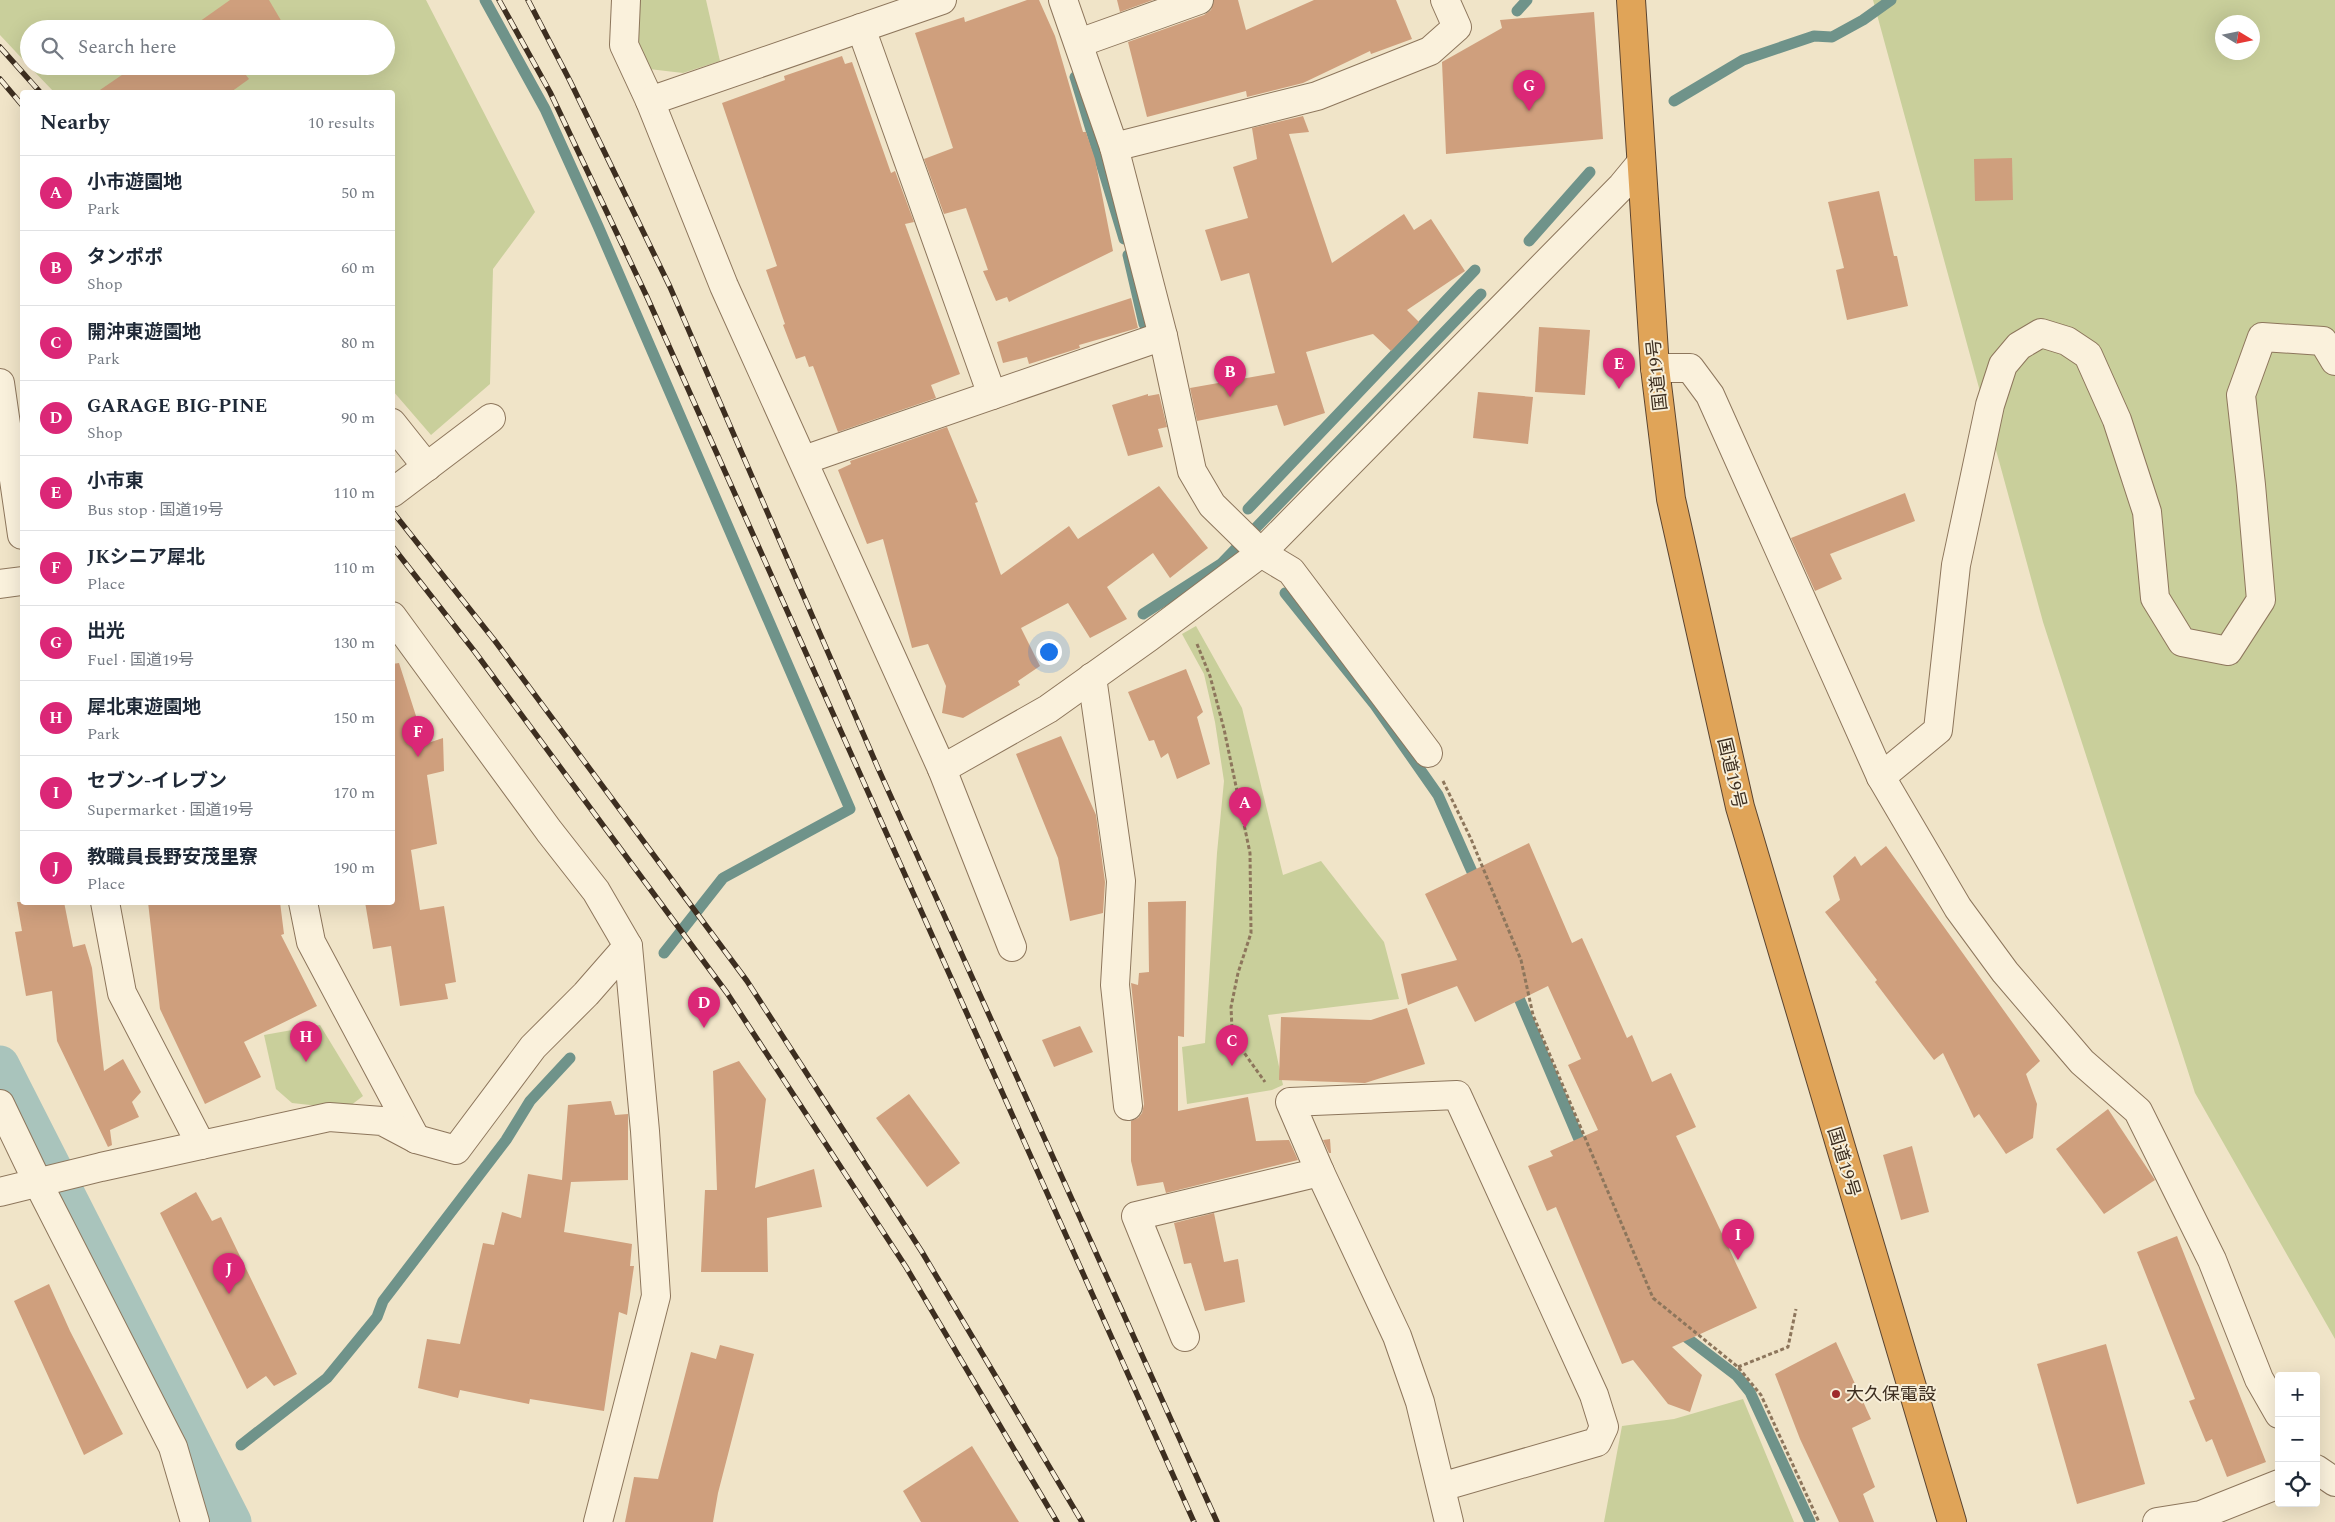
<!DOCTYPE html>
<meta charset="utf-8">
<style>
:root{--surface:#fff;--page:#f2f2f3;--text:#1f2937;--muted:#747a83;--line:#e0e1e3;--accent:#db2777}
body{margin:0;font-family:Spectral,"Noto Sans JP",serif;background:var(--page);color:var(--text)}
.controls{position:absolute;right:15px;bottom:15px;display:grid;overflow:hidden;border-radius:5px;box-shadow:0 5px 20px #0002}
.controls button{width:45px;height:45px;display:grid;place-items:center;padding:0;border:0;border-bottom:1px solid var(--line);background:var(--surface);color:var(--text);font:25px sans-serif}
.compass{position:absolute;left:2215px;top:15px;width:45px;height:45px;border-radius:50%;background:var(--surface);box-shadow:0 5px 20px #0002;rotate:100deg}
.you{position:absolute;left:1048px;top:651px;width:18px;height:18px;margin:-12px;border:4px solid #fff;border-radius:50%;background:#1a73e8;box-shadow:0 0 0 8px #1a73e833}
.badge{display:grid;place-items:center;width:32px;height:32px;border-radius:50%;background:var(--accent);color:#fff;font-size:16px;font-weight:700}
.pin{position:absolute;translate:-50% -41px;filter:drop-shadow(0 1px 2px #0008)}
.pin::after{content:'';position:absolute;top:26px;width:18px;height:15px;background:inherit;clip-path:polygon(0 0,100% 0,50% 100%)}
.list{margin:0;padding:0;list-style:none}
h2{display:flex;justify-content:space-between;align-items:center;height:65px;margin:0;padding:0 20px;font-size:21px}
h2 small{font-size:16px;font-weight:400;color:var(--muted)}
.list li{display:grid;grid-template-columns:32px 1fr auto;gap:15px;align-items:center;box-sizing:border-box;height:75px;padding:0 20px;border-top:1px solid var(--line)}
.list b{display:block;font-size:19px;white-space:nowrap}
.list p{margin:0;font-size:16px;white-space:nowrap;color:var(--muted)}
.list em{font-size:16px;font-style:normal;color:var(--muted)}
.icon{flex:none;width:28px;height:28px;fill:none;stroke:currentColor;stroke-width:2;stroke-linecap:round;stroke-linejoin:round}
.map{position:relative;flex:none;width:2335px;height:1522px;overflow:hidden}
.search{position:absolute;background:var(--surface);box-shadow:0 5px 20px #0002;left:20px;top:20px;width:375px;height:55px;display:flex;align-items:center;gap:12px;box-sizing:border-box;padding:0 18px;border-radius:28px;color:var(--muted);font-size:19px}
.panel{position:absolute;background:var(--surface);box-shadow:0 5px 20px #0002;left:20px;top:90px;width:375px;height:815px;border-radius:5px}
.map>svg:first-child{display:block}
.green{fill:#c9cf9b;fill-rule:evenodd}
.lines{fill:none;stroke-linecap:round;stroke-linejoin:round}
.stream{stroke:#6f938a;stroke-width:11}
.canal{stroke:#a9c4bc;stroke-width:39}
.building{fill:#cf9f7d}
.minor-casing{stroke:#8d765c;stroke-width:30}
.highway-casing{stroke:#5b4430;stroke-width:30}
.path{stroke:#8d765c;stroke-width:3;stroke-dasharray:4 2.5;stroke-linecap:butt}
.minor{stroke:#faf1dc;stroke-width:28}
.highway{stroke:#e0a458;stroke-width:28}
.rail-casing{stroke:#3d2e20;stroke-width:5.5}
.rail{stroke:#f7eed8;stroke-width:4;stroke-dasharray:11;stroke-linecap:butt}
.poi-dot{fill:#9e2a2b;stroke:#f7eed8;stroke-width:2}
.labels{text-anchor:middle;stroke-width:4;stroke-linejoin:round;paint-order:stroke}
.street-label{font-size:18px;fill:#3d2e20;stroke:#f7eed8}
.poi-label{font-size:18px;fill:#3d2e20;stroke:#f7eed8;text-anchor:start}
</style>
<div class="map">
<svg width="2335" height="1522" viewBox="0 0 2335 1522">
<rect width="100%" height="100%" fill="#f0e4c8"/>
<g class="green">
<polygon points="0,0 426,0 535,212 493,269 490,384 431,435 393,391 392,92 54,92 29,66 386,66 386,29 29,29 29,66 0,35"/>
<polygon points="636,0 706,0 720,61 683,73 649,69 634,39"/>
<path d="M1873 0H2335V1339L2195 1093 2043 622ZM2222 22H2252V52H2222Z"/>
<polygon points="1196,626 1242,708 1283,875 1321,861 1384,942 1399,999 1268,1015 1283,1085 1272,1090 1187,1104 1182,1047 1205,1043 1217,853 1224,781 1215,722 1204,674 1182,634"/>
<polygon points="320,1025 363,1096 346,1109 292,1103 276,1089 264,1035"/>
<polygon points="1743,1399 1794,1522 1604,1522 1622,1426 1674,1419"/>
</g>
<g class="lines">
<g class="stream">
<polyline points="485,0 545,109 598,226 850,809 723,878 664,953"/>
<polyline points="1517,11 1527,0"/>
<polyline points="1075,77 1124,239"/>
<polyline points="1674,101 1743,60 1814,36 1832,37 1863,20 1891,0"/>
<polyline points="1529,241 1590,172"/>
<polyline points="1128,255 1144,324"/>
<polyline points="1248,509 1475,270"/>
<polyline points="1285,593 1375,705 1438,795 1477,883"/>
<polyline points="1143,614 1221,564 1481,294"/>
<polyline points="1517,986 1519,998 1584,1151"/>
<polyline points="1678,1331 1737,1376 1750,1392 1810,1522"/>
<polyline points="241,1445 327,1378 377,1317 383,1301 506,1140 530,1101 570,1058"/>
</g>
<polyline class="canal" points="0,1065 232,1522"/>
</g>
<g class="building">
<polygon points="230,0 269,0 286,29 189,29"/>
<polygon points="1027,0 1039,0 1055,36 1083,132 1086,132 1095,159 1113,251 1009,302 1007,297 996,301 983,271 988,270 966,208 944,214 924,159 953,148 915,33 964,17 965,22"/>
<polygon points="1117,0 1153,0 1120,12"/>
<polygon points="1214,0 1238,0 1246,30 1314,0 1396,0 1412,39 1371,54 1370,51 1303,83 1247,97 1246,91 1147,117 1128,42 1204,15 1211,10"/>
<polygon points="1594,12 1603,139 1446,154 1442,62 1502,28 1500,20"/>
<polygon points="842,56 845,64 852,62 891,173 895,171 914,222 905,224 960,374 931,385 936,398 838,432 813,366 809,367 805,356 796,359 783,325 785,324 766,270 777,266 722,103 785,80 784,76"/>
<polygon points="135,66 239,66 249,79 231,92 97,92"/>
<polygon points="1303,116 1309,132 1289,134 1332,263 1404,214 1414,230 1431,219 1465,271 1407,310 1419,322 1391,351 1373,334 1306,352 1325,413 1284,426 1277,405 1197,421 1190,388 1275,373 1249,273 1221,281 1205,230 1248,218 1233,167 1257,159 1252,128"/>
<polygon points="2012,158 2013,200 1975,201 1974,159"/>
<polygon points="1879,191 1894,256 1897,256 1908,306 1847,320 1836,270 1844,268 1828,202"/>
<polygon points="1131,298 1138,328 1079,345 1080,348 1029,364 1027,357 1003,363 997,342"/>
<polygon points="1539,327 1590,330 1585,395 1535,392"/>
<polygon points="1478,392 1533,397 1528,444 1473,438"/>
<polygon points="1148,394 1148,396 1159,394 1167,427 1158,429 1163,447 1128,456 1112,405"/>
<polygon points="947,427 978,502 975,503 1001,575 1069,526 1078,539 1159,486 1208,548 1170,578 1153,553 1107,587 1127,619 1090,638 1068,603 1021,628 1040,666 1018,681 1020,685 963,718 942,713 946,686 928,644 912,648 883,539 867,544 838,470 851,464 850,461"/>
<polygon points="1905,493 1915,521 1830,554 1842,579 1815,591 1791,538"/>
<polygon points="399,663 425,744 443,738 444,771 427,775 437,844 411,850 420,910 444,906 456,982 445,984 448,999 400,1006 391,946 373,949 365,902 392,902 392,664"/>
<polygon points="1186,669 1203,712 1197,717 1210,764 1177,779 1168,753 1161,758 1154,740 1149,741 1128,692"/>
<polygon points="1061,736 1096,815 1105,882 1103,913 1070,921 1058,858 1016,754"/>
<polygon points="1529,843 1572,943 1582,938 1627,1038 1632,1035 1652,1082 1671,1073 1696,1127 1676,1136 1757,1308 1672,1347 1702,1375 1690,1412 1668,1404 1633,1360 1622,1364 1556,1207 1547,1211 1528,1166 1553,1156 1550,1151 1598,1130 1568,1065 1581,1059 1548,986 1475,1022 1457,986 1408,1005 1401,974 1457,960 1425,894"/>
<polygon points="1886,846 2040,1061 2026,1074 2037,1104 2033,1138 2006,1154 1979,1114 1974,1118 1943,1053 1934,1060 1875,982 1877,980 1825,912 1840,900 1833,876 1855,856 1861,866"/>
<polygon points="1186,901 1184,1037 1178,1036 1178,1111 1248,1097 1256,1141 1289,1140 1298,1160 1166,1193 1163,1182 1137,1186 1131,1161 1131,1121 1138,1118 1142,1113 1144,1104 1131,983 1138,985 1139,973 1149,972 1148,902"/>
<polygon points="17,902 64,902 73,947 85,944 92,968 104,1071 123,1059 141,1092 132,1102 139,1117 110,1130 112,1145 108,1147 57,1041 52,991 26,996 15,932 22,931"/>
<polygon points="148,902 280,902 284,934 281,935 317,1006 244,1042 261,1077 205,1104 160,1009"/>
<polygon points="1407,1008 1425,1064 1365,1083 1279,1080 1281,1017 1371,1020"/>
<polygon points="1080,1026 1093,1052 1054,1067 1042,1040"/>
<polygon points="739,1061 766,1099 755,1188 814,1169 822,1207 767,1218 768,1272 701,1272 705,1190 717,1190 713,1071"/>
<polygon points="909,1094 960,1163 927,1187 876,1118"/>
<polygon points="611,1101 615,1115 628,1114 628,1180 571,1182 564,1232 632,1244 630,1266 634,1266 627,1315 619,1312 604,1411 530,1399 529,1404 460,1390 458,1398 418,1388 427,1339 460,1344 483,1243 494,1245 502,1212 521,1218 528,1174 562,1180 568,1105"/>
<polygon points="2108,1109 2155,1180 2104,1214 2056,1149"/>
<polygon points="1330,1139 1331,1153 1329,1153 1323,1140"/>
<polygon points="1912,1146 1929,1212 1901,1220 1883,1155"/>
<polygon points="196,1192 212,1221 221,1217 297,1374 274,1386 266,1376 247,1389 160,1213"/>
<polygon points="1214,1213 1224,1262 1238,1259 1245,1302 1205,1311 1191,1263 1184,1264 1174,1223"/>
<polygon points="2177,1236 2266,1462 2227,1477 2212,1439 2206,1442 2189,1401 2195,1399 2137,1252"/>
<polygon points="49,1284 70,1331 123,1434 84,1455 14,1301"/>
<polygon points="1836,1342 1871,1419 1852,1428 1875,1487 1863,1494 1874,1522 1839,1522 1800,1439 1775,1374"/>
<polygon points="2106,1344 2145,1484 2077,1504 2037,1364"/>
<polygon points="720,1345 754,1354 718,1493 713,1522 625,1522 634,1477 658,1479 691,1352 716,1359"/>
<polygon points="972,1446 1019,1522 921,1522 903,1491"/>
</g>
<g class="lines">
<g class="minor-casing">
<g id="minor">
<polyline points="626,0 624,45 650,101 724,286 942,769 1012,947"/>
<polyline points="1063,0 1114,147 1163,336 1192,471 1212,505 1261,553 1291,571 1428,753"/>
<polyline points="861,28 992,395"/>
<polyline points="1079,43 1199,0"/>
<polyline points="650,101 942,0"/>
<polyline points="1114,147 1317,96 1430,51 1457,27 1445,0"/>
<polyline points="1655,368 1690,368 1710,395 1881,777 1958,908 2005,972 2082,1062 2138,1111 2212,1260 2259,1379 2279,1414"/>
<polyline points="0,383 22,535"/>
<polyline points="392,423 427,467"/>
<polyline points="804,460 1163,336"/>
<polyline points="392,493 491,418"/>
<polyline points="0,584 22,581"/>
<polyline points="392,616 549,831 596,891 628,946 645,1131 656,1296 598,1522"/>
<polyline points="1092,677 1121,881 1115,985 1128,1106"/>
<polyline points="942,769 1048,709 1149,637 1261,553 1622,186 1641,163"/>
<polyline points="1881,777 1938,730 1956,565 1990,405 2003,365 2019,346 2041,333 2067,341 2088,355 2117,420 2147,512 2155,598 2182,642 2228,651 2261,600 2251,485 2241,395 2262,337 2323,341 2335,361"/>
<polyline points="105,902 122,993 201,1145"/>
<polyline points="303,902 311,942 416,1139"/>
<polyline points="0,1104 38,1183 173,1447 195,1522"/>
<polyline points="0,1192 101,1167 329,1117 382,1121 416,1139 456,1150 533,1047 586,994 628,946"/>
<polyline points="1185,1337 1136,1216 1320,1172"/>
<polyline points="2316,1469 2335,1482"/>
<polyline points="1441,1487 1597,1442 1604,1427 1594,1395 1457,1095 1290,1102 1320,1172 1397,1336 1420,1402 1449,1522"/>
<polyline points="2157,1522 2201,1515 2279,1484"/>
</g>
</g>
<g class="highway-casing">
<polyline id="highway" points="1631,0 1655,368 1671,499 1740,807 1952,1522"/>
</g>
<g class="path">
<polyline points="1197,644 1210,676 1224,729 1250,853 1251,933 1238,973 1231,1007 1232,1029 1240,1047 1265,1082"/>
<polyline points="1443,781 1471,839 1521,960 1533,1015 1653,1298 1738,1367 1761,1395 1819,1522"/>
<polyline points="1738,1367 1788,1347 1796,1309"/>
</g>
<use href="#minor" class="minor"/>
<use href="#highway" class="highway"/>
<g class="rail-casing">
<g id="rail">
<polyline points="499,0 550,92 647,297 1194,1522"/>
<polyline points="528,0 570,81 670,287 878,768 1217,1522"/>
<polyline points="0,47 40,92"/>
<polyline points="0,79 22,105"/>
<polyline points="392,511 495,641 747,981 922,1252 1082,1522"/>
<polyline points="392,546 475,652 727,993 906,1267 1057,1522"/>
</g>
</g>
<use href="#rail" class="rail"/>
</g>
<circle class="poi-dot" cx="1836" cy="1394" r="5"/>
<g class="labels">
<g class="street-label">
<text transform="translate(1657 375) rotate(-96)" y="6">国道19号</text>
<text transform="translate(1732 773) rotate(77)" y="6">国道19号</text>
<text transform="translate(1844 1162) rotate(73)" y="6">国道19号</text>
</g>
<g class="poi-label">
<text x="1846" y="1400">大久保電設</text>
</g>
</g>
</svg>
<div class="controls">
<button>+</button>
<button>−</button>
<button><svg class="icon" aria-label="locate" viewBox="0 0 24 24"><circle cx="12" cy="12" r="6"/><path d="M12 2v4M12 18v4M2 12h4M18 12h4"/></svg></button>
</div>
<svg class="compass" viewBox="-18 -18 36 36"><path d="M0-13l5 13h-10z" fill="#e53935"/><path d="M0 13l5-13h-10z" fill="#747a83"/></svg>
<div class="you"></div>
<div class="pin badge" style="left:1245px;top:828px">A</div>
<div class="pin badge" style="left:1230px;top:397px">B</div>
<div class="pin badge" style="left:1232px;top:1066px">C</div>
<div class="pin badge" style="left:704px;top:1028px">D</div>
<div class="pin badge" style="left:1619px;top:389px">E</div>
<div class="pin badge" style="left:418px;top:757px">F</div>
<div class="pin badge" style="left:1529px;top:111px">G</div>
<div class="pin badge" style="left:306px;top:1062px">H</div>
<div class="pin badge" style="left:1738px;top:1260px">I</div>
<div class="pin badge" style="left:229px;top:1294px">J</div>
<div class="search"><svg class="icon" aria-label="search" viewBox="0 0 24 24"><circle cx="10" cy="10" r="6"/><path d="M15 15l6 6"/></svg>Search here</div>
<section class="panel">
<h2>Nearby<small>10 results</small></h2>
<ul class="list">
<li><span class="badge">A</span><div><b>小市遊園地</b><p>Park</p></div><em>50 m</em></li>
<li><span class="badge">B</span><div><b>タンポポ</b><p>Shop</p></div><em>60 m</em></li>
<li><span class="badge">C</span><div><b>開沖東遊園地</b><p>Park</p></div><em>80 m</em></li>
<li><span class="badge">D</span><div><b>GARAGE BIG-PINE</b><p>Shop</p></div><em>90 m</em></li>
<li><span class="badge">E</span><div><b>小市東</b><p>Bus stop · 国道19号</p></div><em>110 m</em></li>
<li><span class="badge">F</span><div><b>JKシニア犀北</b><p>Place</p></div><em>110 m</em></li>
<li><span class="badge">G</span><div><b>出光</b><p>Fuel · 国道19号</p></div><em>130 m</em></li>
<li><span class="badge">H</span><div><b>犀北東遊園地</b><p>Park</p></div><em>150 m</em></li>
<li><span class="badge">I</span><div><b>セブン-イレブン</b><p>Supermarket · 国道19号</p></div><em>170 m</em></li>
<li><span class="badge">J</span><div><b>教職員長野安茂里寮</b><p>Place</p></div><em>190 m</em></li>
</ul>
</section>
</div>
